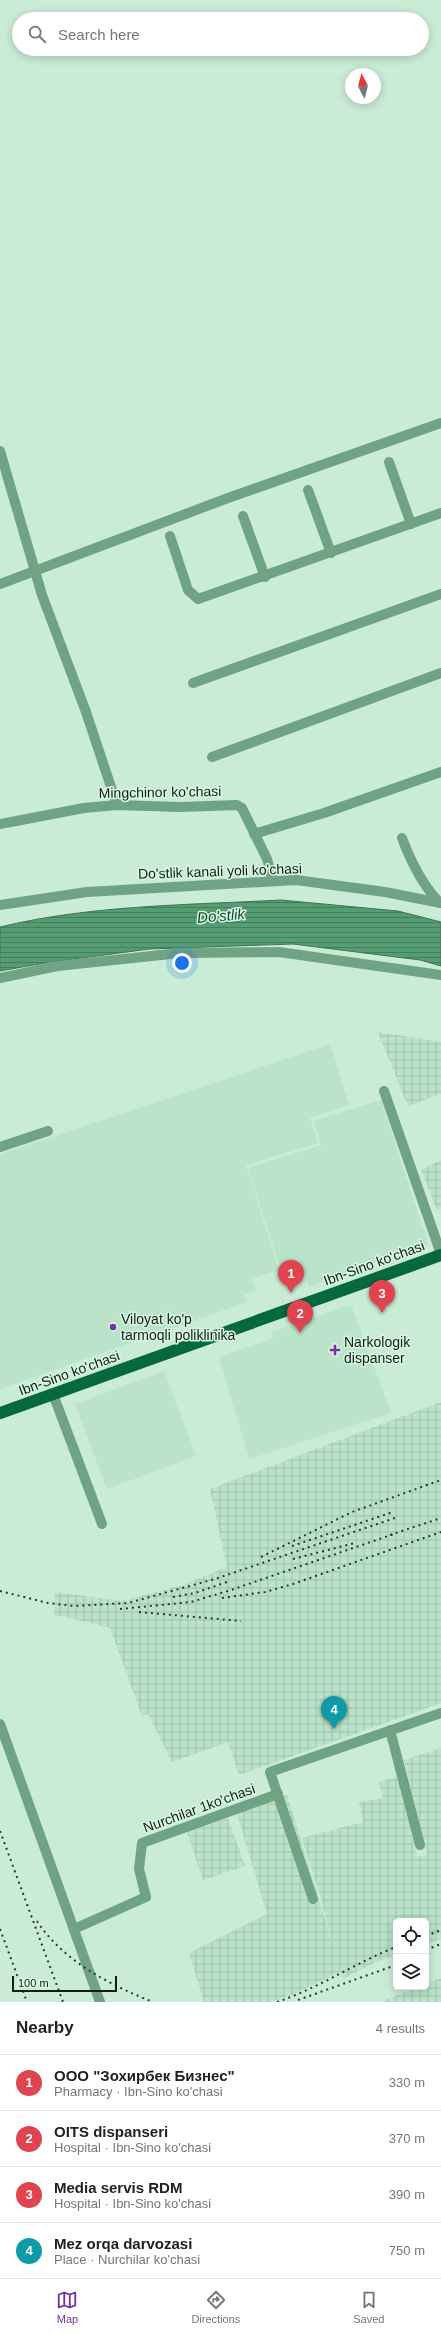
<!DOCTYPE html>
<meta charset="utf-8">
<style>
:root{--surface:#fff;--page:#f2f2f2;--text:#202124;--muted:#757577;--line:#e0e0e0;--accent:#7630a4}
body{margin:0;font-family:Arial,sans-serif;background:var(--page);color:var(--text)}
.controls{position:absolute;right:12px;bottom:12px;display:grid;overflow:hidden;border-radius:6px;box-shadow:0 2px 10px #0003}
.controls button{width:36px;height:36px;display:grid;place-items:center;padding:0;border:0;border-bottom:1px solid var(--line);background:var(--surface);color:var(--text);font:20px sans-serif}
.compass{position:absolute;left:345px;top:68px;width:36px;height:36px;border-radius:50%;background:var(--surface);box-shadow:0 2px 10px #0003;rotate:353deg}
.scale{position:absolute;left:12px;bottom:10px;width:105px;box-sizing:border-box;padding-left:4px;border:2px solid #111d16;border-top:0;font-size:11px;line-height:14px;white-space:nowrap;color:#111d16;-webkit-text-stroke:3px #d7f8e2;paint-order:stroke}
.you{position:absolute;left:182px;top:963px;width:14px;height:14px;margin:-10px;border:3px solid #fff;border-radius:50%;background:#1a73e8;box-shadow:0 0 0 6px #1a73e833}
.badge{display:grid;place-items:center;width:26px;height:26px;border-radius:50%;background:var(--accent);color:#fff;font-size:13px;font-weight:700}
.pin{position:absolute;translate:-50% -33px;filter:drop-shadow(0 1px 2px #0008)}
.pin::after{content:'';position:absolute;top:21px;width:14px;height:12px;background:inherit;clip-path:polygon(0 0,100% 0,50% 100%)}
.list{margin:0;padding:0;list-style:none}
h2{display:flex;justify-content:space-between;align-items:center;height:52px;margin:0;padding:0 16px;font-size:17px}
h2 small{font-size:13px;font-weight:400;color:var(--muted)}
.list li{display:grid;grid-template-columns:26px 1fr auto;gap:12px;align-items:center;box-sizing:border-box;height:56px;padding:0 16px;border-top:1px solid var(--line)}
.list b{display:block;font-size:15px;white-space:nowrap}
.list p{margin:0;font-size:13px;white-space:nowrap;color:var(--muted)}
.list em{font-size:13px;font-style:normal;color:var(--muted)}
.icon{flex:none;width:22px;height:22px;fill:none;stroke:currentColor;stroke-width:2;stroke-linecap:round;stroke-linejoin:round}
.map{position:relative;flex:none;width:441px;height:2002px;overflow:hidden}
.search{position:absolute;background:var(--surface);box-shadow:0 2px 10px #0003;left:12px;right:12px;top:12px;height:44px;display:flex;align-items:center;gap:10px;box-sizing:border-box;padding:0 14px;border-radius:22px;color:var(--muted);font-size:15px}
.sheet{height:276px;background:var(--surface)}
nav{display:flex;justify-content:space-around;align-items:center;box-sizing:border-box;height:56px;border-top:1px solid var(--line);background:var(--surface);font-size:11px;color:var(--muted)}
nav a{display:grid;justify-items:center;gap:2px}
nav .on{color:var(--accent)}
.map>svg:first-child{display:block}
.built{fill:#bae3c9}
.industrial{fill:url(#industrial-grid)}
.water{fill:url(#water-rules);stroke:#407656}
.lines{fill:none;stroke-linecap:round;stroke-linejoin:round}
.minor{stroke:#70a384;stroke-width:10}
.major{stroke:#06683e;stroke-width:12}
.rail{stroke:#2a3930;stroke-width:2;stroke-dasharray:2 4;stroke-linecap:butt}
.poi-dot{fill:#7630a4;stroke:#d7f8e2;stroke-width:1.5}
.labels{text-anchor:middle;stroke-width:3;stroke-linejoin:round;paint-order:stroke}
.street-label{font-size:14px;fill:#111d16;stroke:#d7f8e2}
.poi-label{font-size:14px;fill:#111d16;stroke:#d7f8e2;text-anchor:start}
.water-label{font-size:15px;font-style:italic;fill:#0e472b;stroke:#d7f8e2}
</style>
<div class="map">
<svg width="441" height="2002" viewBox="0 0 441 2002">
<defs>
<pattern id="industrial-grid" width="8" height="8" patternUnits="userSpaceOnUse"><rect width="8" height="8" fill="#bae3c9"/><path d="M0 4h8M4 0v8" fill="none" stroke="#9fc2ac"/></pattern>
<pattern id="water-rules" width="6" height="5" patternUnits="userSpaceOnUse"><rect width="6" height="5" fill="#549c72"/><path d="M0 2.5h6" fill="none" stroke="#447f5d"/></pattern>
</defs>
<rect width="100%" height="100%" fill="#caebd5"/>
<g class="built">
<polygon points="330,1044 349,1105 310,1118 318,1143 246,1165 279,1270 252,1278 256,1291 244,1295 247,1302 0,1389 0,1154"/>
<polygon points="381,1100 428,1244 309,1287 302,1265 281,1271 248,1168 321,1145 313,1121"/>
<polygon points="351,1305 391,1413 249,1459 219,1357 273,1339 271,1332"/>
<polygon points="164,1371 196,1456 107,1489 75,1404"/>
</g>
<g class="industrial">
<polygon points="378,1032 441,1042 441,1094 408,1106"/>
<polygon points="441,1160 441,1209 437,1210 421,1170"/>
<polygon points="441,1402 441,1703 239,1775 228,1742 172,1762 148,1714 142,1716 110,1628 63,1616 54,1616 55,1592 122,1601 183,1585 227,1567 210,1489"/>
<polygon points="441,1748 441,1939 426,1944 426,1921 396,1921 396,1955 376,1962 343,1979 339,1968 340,1972 288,1997 282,1975 287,1996 271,2002 204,2002 189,1953 267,1914 237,1814 287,1795 335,1952 320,1896 302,1838 363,1822 359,1802 383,1798 379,1782 397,1777 417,1857 427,1855 404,1760"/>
<polygon points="228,1818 245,1866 203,1880 187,1832"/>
<polygon points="441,1978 441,2002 386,2002 385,2000 418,1987 426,1987 426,1984"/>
</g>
<path class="water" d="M281 900 398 911 441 922V966L420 960 293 944 150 949 50 962 0 971V927C91 905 188 905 281 900Z"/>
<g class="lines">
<g class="minor">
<polyline points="0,451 42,595 86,712 117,805"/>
<polyline points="389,462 411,524"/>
<polyline points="308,490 331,553"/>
<polyline points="243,516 265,577"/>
<polyline points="170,536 188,590 198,599 441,513"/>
<polyline points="0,584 228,498 441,423"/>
<polyline points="193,683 441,594"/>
<polyline points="212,757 441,673"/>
<polyline points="0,824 84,808 117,805 180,807 237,805 242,808 267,859 273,881"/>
<polyline points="254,834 324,813 441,772"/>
<path d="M402 838C411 862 422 885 440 903"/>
<polyline points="0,905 87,892 296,880 385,892 441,903"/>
<polyline points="0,978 57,966 180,953 279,952 441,975"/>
<polyline points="384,1091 441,1254"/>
<polyline points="0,1147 48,1131"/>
<polyline points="53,1394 102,1524"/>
<polyline points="0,1724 100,2002"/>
<polyline points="390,1730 420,1845"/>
<polyline points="313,1899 270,1772 441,1713"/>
<polyline points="74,1929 146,1897 139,1869 142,1843 278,1794"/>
</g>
<polyline class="major" points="0,1413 441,1255"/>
<g class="rail">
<polyline points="390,1535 441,1518"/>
<polyline points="292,1546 393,1512"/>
<polyline points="261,1557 352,1512 441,1480"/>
<polyline points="293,1559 355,1543"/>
<polyline points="0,1591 48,1603 74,1606 128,1603 215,1579 395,1518"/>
<polyline points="173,1597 195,1593 227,1582"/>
<polyline points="222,1598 265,1592 293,1584 441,1532"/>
<polyline points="120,1609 191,1602 231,1590 394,1534"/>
<polyline points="139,1612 241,1621"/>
<polyline points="0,1831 63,2002"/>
<path d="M37 1921C63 1961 110 1985 153 2002"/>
<polyline points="0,1929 27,2002"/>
<polyline points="426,1936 441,1930"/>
<polyline points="426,1950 441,1944"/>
<polyline points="298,2000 396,1965"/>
<path d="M277 2002C319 1988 355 1963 396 1947"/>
</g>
</g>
<g class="poi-dot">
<circle cx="113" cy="1327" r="4"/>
<path d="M333 1344h4v4h4v4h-4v4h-4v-4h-4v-4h4z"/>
</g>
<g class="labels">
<g class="street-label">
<text transform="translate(160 792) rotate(-1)" y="5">Mingchinor ko'chasi</text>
<text transform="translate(220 871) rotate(-2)" y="5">Do'stlik kanali yoli ko'chasi</text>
<text transform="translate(374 1263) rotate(-20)" y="5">Ibn-Sino ko'chasi</text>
<text transform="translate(69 1373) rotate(-20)" y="5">Ibn-Sino ko'chasi</text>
<text transform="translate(199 1808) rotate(-20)" y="5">Nurchilar 1ko'chasi</text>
</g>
<g class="poi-label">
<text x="121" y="1324">Viloyat ko'p<tspan x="121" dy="16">tarmoqli poliklinika</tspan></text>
<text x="344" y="1347">Narkologik<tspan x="344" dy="16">dispanser</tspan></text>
</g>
<g class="water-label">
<text transform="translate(221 916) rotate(-5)" y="5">Do'stlik</text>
</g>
</g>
</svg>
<div class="controls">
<button><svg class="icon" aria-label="locate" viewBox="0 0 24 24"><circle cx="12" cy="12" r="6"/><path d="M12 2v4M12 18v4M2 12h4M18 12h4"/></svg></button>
<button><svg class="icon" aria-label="layers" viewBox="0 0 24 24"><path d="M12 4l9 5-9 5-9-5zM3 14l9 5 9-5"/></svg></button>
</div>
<svg class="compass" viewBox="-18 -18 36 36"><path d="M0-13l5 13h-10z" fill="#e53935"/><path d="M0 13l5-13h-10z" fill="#757577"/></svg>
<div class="scale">100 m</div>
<div class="you"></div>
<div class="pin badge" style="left:291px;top:1293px;background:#e0444e">1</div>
<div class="pin badge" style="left:300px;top:1333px;background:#e0444e">2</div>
<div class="pin badge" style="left:382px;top:1313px;background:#e0444e">3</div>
<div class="pin badge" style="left:334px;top:1729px;background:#0f9aa8">4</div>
<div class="search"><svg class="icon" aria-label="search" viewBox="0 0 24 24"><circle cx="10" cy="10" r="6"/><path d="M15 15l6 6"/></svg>Search here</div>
</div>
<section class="sheet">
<h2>Nearby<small>4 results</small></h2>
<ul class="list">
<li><span class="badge" style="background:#e0444e">1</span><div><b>ООО &quot;Зохирбек Бизнес&quot;</b><p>Pharmacy · Ibn-Sino ko'chasi</p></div><em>330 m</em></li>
<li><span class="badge" style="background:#e0444e">2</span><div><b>OITS dispanseri</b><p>Hospital · Ibn-Sino ko'chasi</p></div><em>370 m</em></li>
<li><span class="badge" style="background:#e0444e">3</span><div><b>Media servis RDM</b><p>Hospital · Ibn-Sino ko'chasi</p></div><em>390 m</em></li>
<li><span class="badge" style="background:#0f9aa8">4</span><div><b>Mez orqa darvozasi</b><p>Place · Nurchilar ko'chasi</p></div><em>750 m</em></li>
</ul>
</section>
<nav>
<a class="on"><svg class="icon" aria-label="map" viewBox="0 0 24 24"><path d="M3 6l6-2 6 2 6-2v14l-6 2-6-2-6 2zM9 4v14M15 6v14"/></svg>Map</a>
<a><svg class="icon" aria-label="directions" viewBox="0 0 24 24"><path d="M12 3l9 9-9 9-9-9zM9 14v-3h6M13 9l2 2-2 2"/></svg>Directions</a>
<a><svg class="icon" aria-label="saved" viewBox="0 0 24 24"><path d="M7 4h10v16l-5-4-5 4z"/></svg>Saved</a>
</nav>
